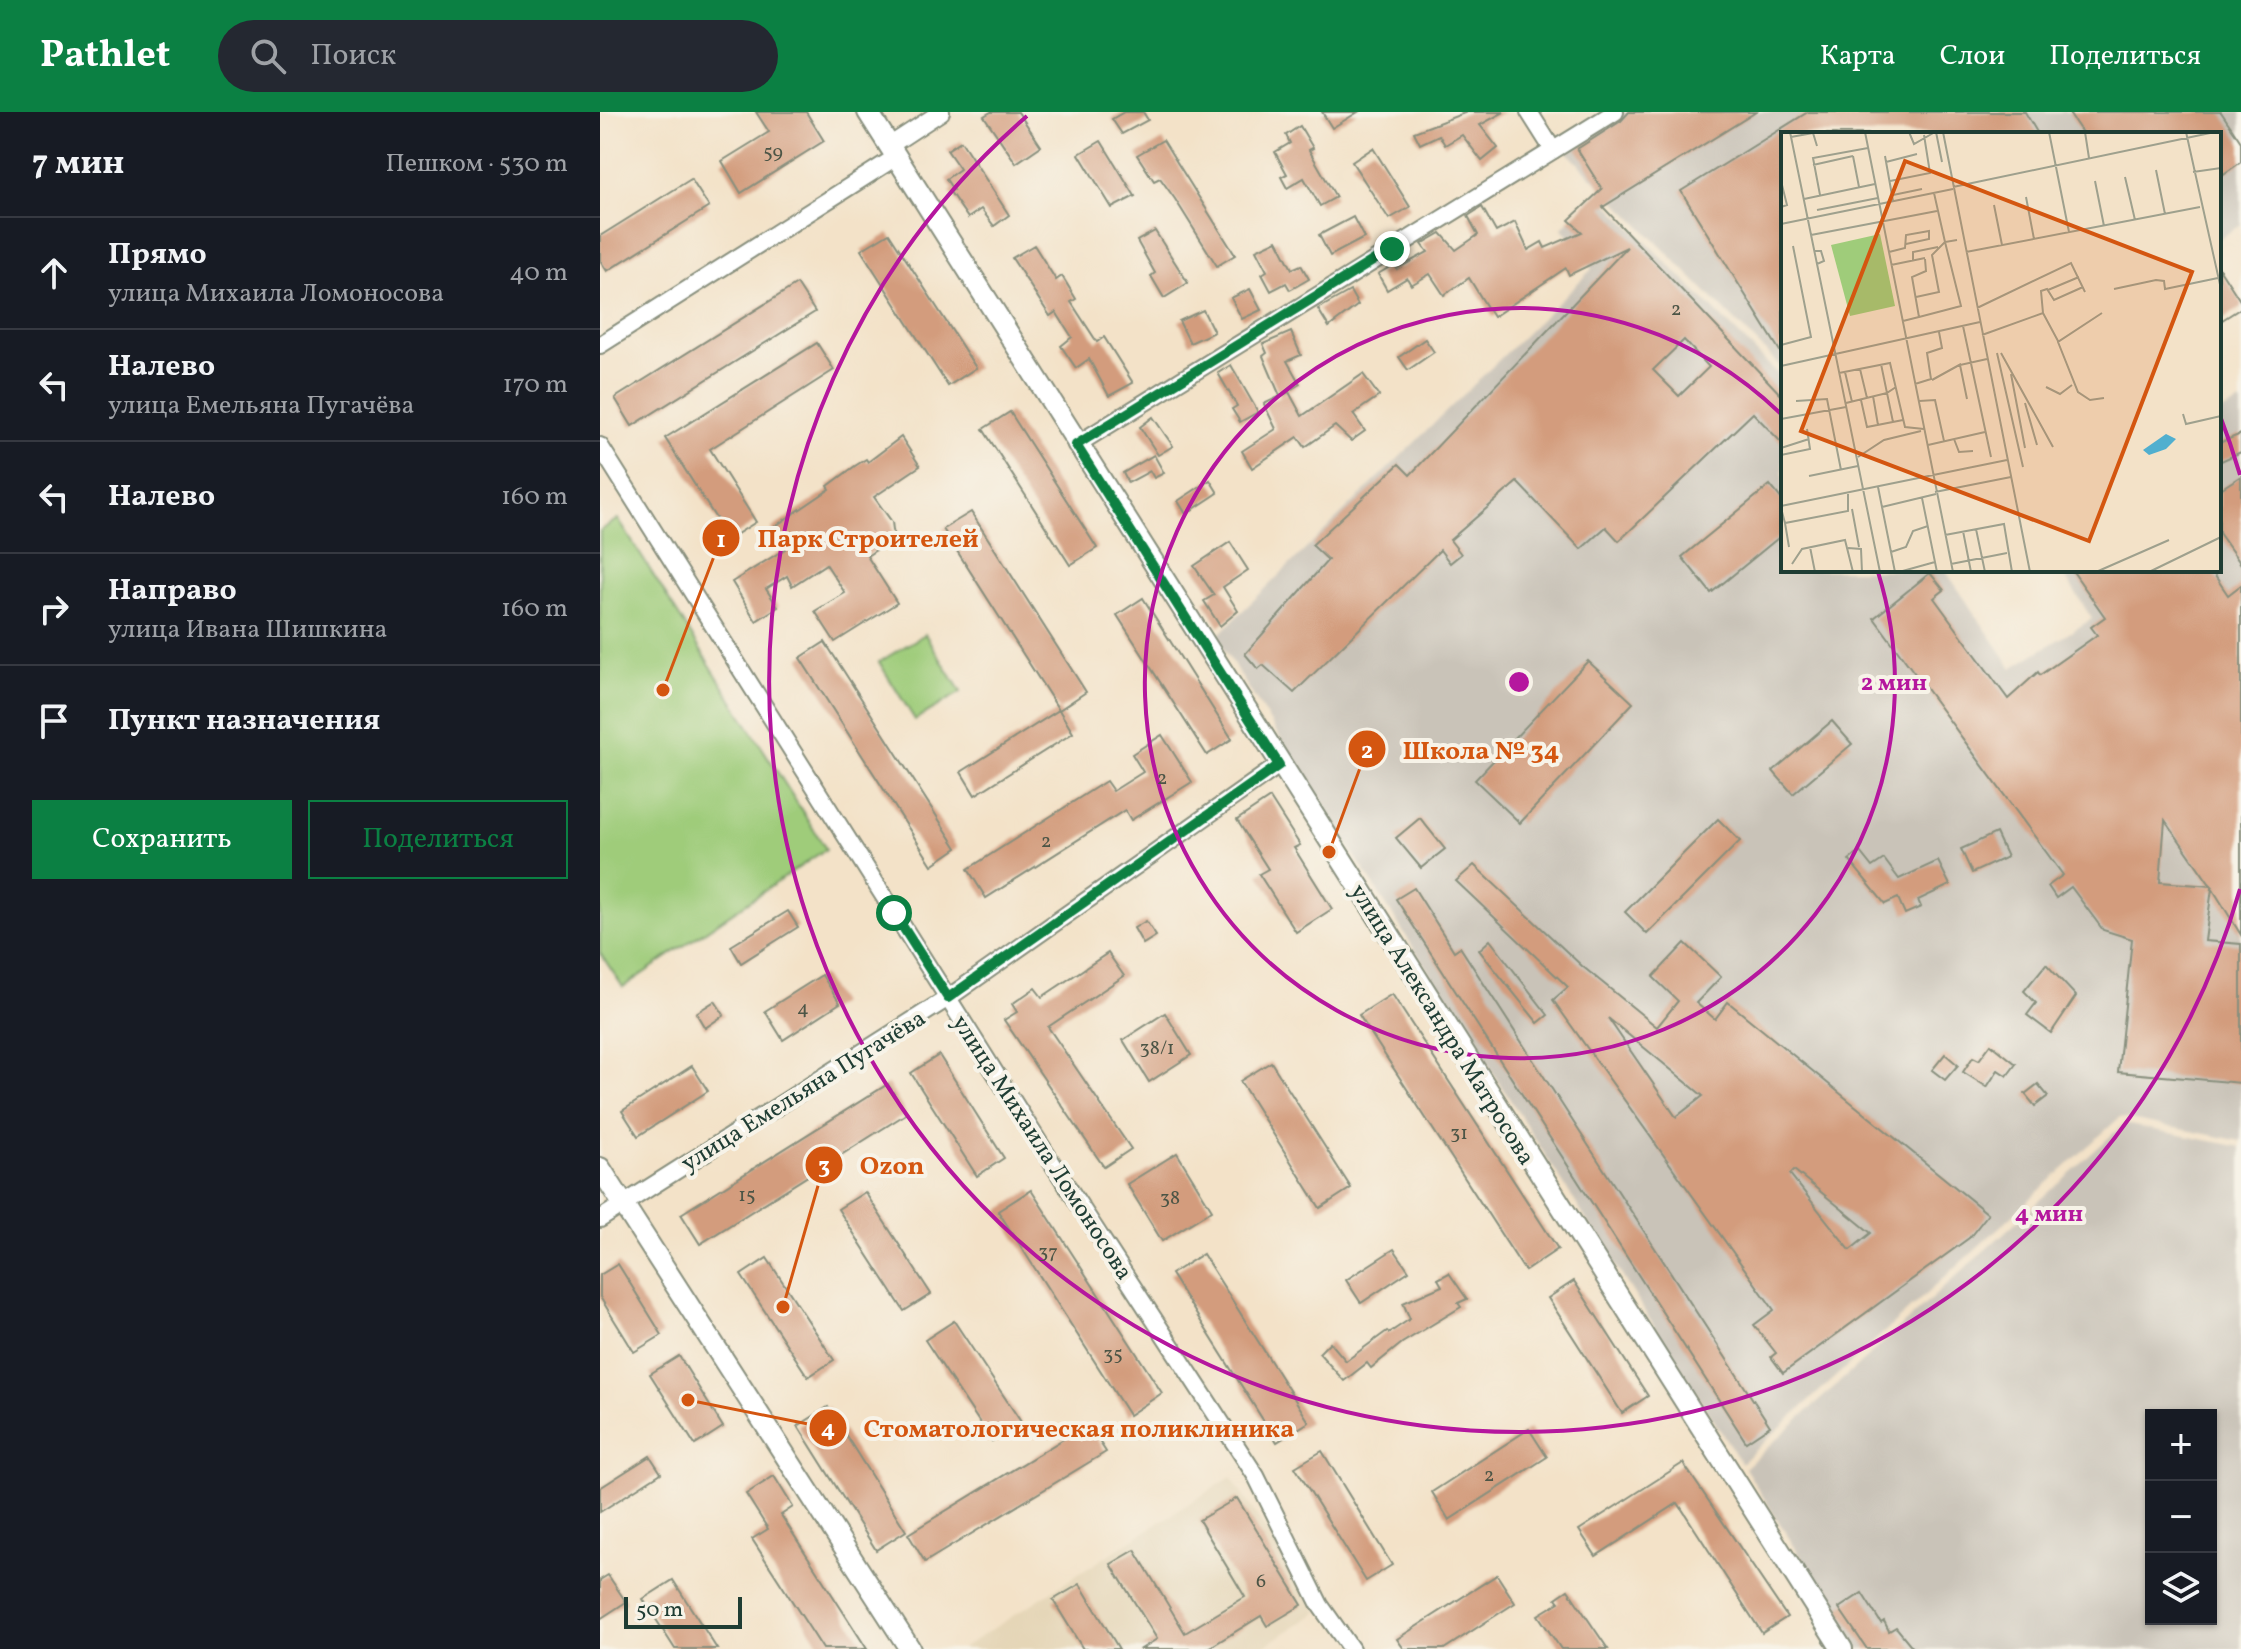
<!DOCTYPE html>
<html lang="ru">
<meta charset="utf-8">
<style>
:root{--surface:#171b24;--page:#242831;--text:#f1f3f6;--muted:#9ea1a6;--line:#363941;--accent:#0b8043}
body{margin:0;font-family:Vollkorn,serif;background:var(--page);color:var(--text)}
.controls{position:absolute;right:24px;bottom:24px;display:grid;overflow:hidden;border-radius:0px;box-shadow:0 2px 6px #0004}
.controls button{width:72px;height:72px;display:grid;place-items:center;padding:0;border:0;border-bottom:2px solid var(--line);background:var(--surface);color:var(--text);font:40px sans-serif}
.scale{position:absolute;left:24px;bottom:20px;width:118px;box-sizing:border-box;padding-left:8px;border:4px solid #1f3d34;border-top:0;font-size:22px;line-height:28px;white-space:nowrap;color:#1f3d34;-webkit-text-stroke:6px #f7f3e8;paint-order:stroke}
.stop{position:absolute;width:24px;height:24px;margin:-18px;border:6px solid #0b8043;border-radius:50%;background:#fff}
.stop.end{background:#0b8043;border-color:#fff;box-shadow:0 2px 8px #0008}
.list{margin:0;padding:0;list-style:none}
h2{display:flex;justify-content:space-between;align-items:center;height:104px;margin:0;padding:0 32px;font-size:34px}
h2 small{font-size:26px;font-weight:400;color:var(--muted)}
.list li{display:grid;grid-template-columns:52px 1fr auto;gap:24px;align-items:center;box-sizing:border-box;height:112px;padding:0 32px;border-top:2px solid var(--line)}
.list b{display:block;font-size:30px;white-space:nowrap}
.list p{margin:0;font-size:26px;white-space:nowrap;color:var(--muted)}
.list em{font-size:26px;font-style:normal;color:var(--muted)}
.actions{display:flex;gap:16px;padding:24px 32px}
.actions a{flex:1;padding:18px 0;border:2px solid var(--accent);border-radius:0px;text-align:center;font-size:28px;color:var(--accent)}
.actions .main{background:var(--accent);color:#fff}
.icon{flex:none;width:44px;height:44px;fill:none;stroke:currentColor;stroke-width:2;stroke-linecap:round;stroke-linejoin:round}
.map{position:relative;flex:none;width:1641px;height:1537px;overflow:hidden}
header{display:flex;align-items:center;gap:48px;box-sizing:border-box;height:112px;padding:0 40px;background:var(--accent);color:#fff}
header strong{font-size:38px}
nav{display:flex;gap:44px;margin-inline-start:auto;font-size:28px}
.search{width:560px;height:72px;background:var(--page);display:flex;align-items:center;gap:20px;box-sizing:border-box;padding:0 28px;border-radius:44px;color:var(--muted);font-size:30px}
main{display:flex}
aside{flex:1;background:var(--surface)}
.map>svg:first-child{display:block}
.built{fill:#e5d6b7}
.industrial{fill:#c9c3b8;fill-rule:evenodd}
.green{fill:#9fcc7a;stroke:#5f8457;stroke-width:2}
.building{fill:#d39c7d;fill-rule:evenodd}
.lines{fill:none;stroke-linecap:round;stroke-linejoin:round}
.minor-casing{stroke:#89907e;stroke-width:20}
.tertiary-casing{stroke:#89907e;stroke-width:24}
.minor{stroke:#fff;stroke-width:16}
.tertiary{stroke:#fff;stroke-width:20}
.route{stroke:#0b8043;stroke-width:10}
.ring{fill:none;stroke:#b5179e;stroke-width:4}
.labels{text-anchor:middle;stroke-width:8;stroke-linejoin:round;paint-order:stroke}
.number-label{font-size:20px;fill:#4c5546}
.street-label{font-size:24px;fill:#1f3d34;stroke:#f7f3e8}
.inset-road{fill:none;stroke:#9ea08d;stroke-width:2}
.view{fill:#d45610;fill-opacity:0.15;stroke:#d45610;stroke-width:4}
.inset-edge{fill:none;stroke:#1f3d34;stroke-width:4}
.centre{fill:#b5179e;stroke:#f7f3e8;stroke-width:4}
.ring-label{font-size:24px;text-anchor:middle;font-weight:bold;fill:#b5179e;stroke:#f7f3e8;stroke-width:8;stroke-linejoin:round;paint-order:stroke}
.leader{fill:none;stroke:#d45610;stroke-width:3}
.callout-dot{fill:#d45610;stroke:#f7f3e8;stroke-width:3}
.mark-label{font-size:24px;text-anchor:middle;font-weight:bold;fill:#fff}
.callout-label{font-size:26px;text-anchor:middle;font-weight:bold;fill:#d45610;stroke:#f7f3e8;stroke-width:8;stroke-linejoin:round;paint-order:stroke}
</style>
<header>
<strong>Pathlet</strong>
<div class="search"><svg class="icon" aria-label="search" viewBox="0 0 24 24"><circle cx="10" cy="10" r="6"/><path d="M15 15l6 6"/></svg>Поиск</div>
<nav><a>Карта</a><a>Слои</a><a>Поделиться</a></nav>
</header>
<main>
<aside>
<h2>7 мин<small>Пешком · 530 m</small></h2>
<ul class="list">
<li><svg class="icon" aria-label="ahead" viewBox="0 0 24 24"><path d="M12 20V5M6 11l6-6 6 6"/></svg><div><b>Прямо</b><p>улица Михаила Ломоносова</p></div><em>40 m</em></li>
<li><svg class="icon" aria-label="left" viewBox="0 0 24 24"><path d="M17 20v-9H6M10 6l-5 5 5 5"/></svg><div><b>Налево</b><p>улица Емельяна Пугачёва</p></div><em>170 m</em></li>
<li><svg class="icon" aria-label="left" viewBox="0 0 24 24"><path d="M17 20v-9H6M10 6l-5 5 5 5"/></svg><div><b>Налево</b></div><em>160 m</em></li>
<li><svg class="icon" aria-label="right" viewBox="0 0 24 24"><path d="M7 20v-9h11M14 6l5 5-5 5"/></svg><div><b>Направо</b><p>улица Ивана Шишкина</p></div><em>160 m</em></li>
<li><svg class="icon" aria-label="arrive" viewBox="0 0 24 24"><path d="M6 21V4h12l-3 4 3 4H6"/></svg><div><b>Пункт назначения</b></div></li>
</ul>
<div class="actions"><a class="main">Сохранить</a><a>Поделиться</a></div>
</aside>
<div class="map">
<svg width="1641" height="1537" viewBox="0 0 1641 1537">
<rect width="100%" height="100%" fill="#f7f3e8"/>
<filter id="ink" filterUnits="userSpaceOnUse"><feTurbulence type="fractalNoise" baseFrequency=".0125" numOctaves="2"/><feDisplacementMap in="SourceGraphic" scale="16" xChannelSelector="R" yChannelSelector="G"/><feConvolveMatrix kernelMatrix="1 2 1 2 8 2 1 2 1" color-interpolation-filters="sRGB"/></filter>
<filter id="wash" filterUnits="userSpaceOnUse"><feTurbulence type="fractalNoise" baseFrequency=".006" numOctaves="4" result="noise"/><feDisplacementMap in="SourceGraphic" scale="32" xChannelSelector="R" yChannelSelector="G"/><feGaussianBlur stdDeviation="1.8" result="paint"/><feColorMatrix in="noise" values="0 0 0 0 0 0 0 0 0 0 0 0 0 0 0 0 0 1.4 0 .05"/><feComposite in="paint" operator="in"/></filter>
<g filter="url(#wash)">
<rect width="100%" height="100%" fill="#f3e2c8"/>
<polygon class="built" points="631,1365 718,1500 660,1537 361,1537"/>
<g class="industrial">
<polygon points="1025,0 1641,0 1641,112 1619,127 1619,22 1183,22 1183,257 963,36"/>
<polygon points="997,81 1183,267 1183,458 1345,458 1412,556 1492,507 1461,458 1619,458 1619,301 1641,290 1641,1029 1520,1005 1141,1351 616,525 992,157 962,116"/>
<path d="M1524 1012 1641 1035V1537H1259L1145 1356ZM1551 1303H1611V1507H1551Z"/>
</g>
<g class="green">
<polygon points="18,407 226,737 23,875 0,841 0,419"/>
<polygon points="325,522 361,580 315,608 279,550"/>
</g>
<g id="blocks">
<g class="building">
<polygon points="156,0 206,0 224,29 141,81 122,49 169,20"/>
<polygon points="391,0 418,0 441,34 416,51 384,4"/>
<polygon points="524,0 543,0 548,8 522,22 512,7"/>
<polygon points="722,0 758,0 732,16"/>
<polygon points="867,0 904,0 880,13 898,36 882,49 862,23 845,33 839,23 820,32 814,20"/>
<path d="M1029 0H1156L1003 95 1183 285V332L1153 301 1019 429 1006 415 981 437 917 370 850 428 861 442 850 451 840 438 694 581 663 553 658 557 645 542 728 448 712 433 799 352 810 363 1027 135 969 163 966 156 893 205 869 166 844 183 830 162 811 173 807 166 787 178 778 162 795 152 797 157 828 140 822 132 841 121 856 138 878 123 868 104 882 95 896 120 915 110 928 138 942 130 945 136 982 120 969 108 1002 77 977 37 1021 9ZM1084 228 1109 255 1079 284 1053 258Z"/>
<polygon points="1208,0 1425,0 1438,22 1183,22 1183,244 1081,79"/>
<polygon points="1468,0 1621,0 1641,30 1641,50 1619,65 1619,22 1483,22"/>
<polygon points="700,14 713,36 709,38 736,85 720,94 704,66 687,76 681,65 687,62 675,40 690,31 686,23"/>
<polygon points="563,28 635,143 617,154 575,87 560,66 554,69 537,43"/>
<polygon points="361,29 409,103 394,114 381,97 368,106 350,80 353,78 346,67 360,57 347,38"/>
<polygon points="501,29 535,84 512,96 479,42"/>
<polygon points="773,36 810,95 789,107 752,50"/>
<polygon points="91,67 109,95 7,159 0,148 0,124"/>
<polygon points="753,105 764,126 730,144 719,123"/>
<polygon points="555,119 588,171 564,186 551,164 555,161 537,129"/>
<polygon points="289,121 376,256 348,274 261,138"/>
<polygon points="677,128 692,157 701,153 709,167 690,178 686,171 671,179 662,162 667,159 656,138"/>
<polygon points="434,133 456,168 462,164 476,187 471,190 497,230 504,225 533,271 509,284 489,247 476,256 461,234 472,225 456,200 450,204 412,146"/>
<polygon points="1619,156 1641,190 1641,196 1619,210"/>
<polygon points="197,172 215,200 32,314 15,286"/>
<polygon points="650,177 661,198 642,207 631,186"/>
<polygon points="750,179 758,193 729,215 718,197"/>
<polygon points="603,198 614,220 590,231 579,209"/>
<polygon points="691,220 701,243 687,249 700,272 680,284 663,244 667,241 663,232"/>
<polygon points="825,227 834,240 808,258 799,245"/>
<polygon points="217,231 234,258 110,337 156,410 129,427 65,326"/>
<polygon points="631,253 658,300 640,310 632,297 637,294 618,261"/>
<polygon points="763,262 779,284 753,302 765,319 751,329 735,314 705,335 698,325 652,356 642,339 676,317 664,292 689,280 702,304"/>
<polygon points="410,300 497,436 470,453 383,317"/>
<polygon points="553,305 573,334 558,343 540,315"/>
<polygon points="1641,322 1641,340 1619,350 1619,331"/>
<polygon points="301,325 320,354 274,385 292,410 294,426 267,444 297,491 235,530 215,499 245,481 226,452 192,474 187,464 166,477 178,495 156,509 132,470 185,437 171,417 230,377 228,374 255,354 266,347 268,350"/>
<polygon points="554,343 564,361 554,366 550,359 528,371 523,361"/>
<polygon points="1641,364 1641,452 1619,421 1619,378"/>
<polygon points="610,368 618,381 586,402 578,389"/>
<polygon points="1170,373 1183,389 1183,422 1111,481 1082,445"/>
<polygon points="371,400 486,580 459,598 343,417"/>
<polygon points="630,430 648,458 623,475 638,499 620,514 604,489 614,483 594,454"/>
<path d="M1472 458H1611L1628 483 1641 473V823L1612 776 1605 829 1641 832V971L1518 960 1532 827 1503 818 1471 775 1456 786 1448 774 1463 763 1274 506 1330 461 1344 478 1334 486 1408 587 1438 560 1440 563 1497 523 1491 515 1505 505ZM1565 708 1609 771 1612 774 1560 770Z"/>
<polygon points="543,486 632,627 607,643 517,503"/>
<polygon points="225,530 357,736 332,753 200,546"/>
<polygon points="988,549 1033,591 920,711 875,668"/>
<polygon points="459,598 473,621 375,683 361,660"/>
<polygon points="1232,609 1252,632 1193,682 1173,659"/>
<polygon points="562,623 592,670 531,708 525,698 386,786 368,757 506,669 513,679 543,660 532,642"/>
<polygon points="670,686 700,733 694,736 732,797 696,820 659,762 668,757 637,708"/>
<polygon points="820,706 845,737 821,756 796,726"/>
<polygon points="1118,707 1140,729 1047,822 1025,800"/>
<polygon points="1396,721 1407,745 1372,761 1361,737"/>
<polygon points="1260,740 1272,755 1284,747 1299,767 1338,749 1350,773 1318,788 1321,795 1305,802 1298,786 1285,792 1249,748"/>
<path d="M874 753 982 854 1057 915 1078 889 1053 865 1085 831 1121 865 1096 891 1115 907 1128 890 1388 1102 1369 1126 1183 1261 1171 1245 1176 1241 1154 1213 1174 1198 953 888 968 875 856 769ZM1008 906 1103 984 1076 1005ZM1194 1058 1271 1121 1250 1138 1190 1062Z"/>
<polygon points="814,776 854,839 860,835 1170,1314 1146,1330 796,787"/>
<polygon points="188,799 198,815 141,851 131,834"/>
<polygon points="546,809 556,824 543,832 534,816"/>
<polygon points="890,828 948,903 938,911 879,838"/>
<polygon points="508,841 524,864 448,915 531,1037 504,1055 404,908 417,900 412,892 435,876 442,885"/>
<polygon points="1446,852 1476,884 1451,921 1427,903 1436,891 1424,879"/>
<polygon points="222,863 240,891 183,928 165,899"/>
<polygon points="792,882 958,1137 925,1159 759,903"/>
<polygon points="115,889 124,903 105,916 96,901"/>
<polygon points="565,901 591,943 549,970 523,928"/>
<polygon points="1391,932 1416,952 1407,964 1398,958 1387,975 1363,960 1373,945 1379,948"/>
<polygon points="1345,942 1358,953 1345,968 1332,958"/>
<polygon points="339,943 404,1046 377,1064 311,961"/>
<polygon points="671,950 751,1076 720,1096 640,969"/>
<polygon points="92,954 108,979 38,1024 22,999"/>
<polygon points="288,972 306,1002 100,1132 81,1102"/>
<polygon points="1438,972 1448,984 1435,994 1425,982"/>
<polygon points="577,1041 612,1098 562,1129 527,1072"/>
<polygon points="431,1078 562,1281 529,1303 398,1099"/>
<polygon points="265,1080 331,1182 304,1199 238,1097"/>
<polygon points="794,1137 809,1159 761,1191 746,1168"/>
<polygon points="603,1142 709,1310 677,1330 571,1162"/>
<polygon points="167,1146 234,1248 208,1265 141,1163"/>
<polygon points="18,1152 62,1223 34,1240 0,1185 0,1163"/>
<polygon points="849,1161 867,1187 858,1191 861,1195 802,1231 771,1256 767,1251 744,1269 719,1241 730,1230 746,1249 787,1219 789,1221 810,1207 803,1191 842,1174 838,1167"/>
<polygon points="974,1169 1048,1284 1022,1301 948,1186"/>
<polygon points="354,1209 421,1310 392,1329 325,1228"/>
<polygon points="79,1244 123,1315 95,1333 50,1262"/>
<polygon points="228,1295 306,1419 276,1438 198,1314"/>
<polygon points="488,1312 506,1340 325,1450 308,1422"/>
<polygon points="929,1317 947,1345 849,1408 832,1380"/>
<polygon points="722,1339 792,1453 766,1469 695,1355"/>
<polygon points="50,1344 61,1361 0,1400 0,1376"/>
<polygon points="1083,1351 1187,1505 1162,1521 1078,1391 996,1444 979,1418"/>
<polygon points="174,1364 193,1395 181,1403 267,1537 223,1537 152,1427 168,1417 146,1382"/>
<polygon points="637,1386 702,1493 667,1514 661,1504 607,1537 541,1537 557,1527 511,1452 535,1438 585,1521 645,1485 599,1408"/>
<polygon points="8,1463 26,1490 0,1507 0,1468"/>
<polygon points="897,1463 915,1491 844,1537 804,1537 797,1527"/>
<polygon points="73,1468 117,1537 75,1537 43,1487"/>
<polygon points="480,1472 519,1537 483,1537 453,1488"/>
<polygon points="968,1478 1008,1537 961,1537 938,1503 959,1490 956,1486"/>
<polygon points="1262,1481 1281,1511 1284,1509 1289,1519 1296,1515 1314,1537 1267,1537 1239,1496"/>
</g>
</g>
</g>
<g filter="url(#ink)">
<use href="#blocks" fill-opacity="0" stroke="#89907e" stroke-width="2"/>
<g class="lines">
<g class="minor-casing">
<g id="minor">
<polyline points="929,0 953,38"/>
<polyline points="289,34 341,0"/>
<polyline points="0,233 296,45"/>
<polyline points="476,333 1015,0"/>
<polyline points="0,334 445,1040 656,1364 720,1493 751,1537"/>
<polyline points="0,1107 348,886 679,653"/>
</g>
</g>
<g class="tertiary-casing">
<g id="tertiary">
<polyline points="268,0 1242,1537"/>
<polyline points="0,1056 310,1537"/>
</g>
</g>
<use href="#minor" class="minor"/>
<use href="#tertiary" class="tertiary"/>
</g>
</g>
<g class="lines" filter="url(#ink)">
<polyline class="route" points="294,801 348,886 679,653 476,333 792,137"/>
</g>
<g class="ring">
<path d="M1278 460A375 375 0 1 1 1182 303"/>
<path d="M1640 777A750 750 0 1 1 427 4M1619 301A750 750 0 0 1 1640 363"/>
</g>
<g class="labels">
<g class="number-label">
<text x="173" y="46">59</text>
<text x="1076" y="203">2</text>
<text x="562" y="672">2</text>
<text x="446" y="735">2</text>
<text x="203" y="902">4</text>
<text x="557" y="942">38/1</text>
<text x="859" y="1027">31</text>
<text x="147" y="1089">15</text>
<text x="570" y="1092">38</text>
<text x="448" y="1146">37</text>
<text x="513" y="1248">35</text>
<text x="889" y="1369">2</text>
<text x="661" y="1475">6</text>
</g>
<g class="street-label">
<text transform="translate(843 912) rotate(58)" y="8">улица Александра Матросова</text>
<text transform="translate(203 978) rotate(-32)" y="8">улица Емельяна Пугачёва</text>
<text transform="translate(443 1035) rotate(57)" y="8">улица Михаила Ломоносова</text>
</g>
</g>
<g transform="translate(1181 20)">
<rect width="440" height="440" fill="#f3e2c8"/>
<path d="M99 102 114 174 69 184 50 113Z" fill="#9fcc7a"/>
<path d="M385 302 395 307 385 317 368 323 362 318Z" fill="#50afcf"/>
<path class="inset-road" d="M9 0 99 440M84 0 172 440M128 0 133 12 154 0M155 0 161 30M162 0 249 440M268 0 288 100M304 0 308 26M405 0 440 157M10 5 32 1 36 14M72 24 78 55M104 24 112 69M105 30 136 22M32 33 72 24M375 38 384 82M412 40 440 36M344 45 354 88M0 49 6 73 0 75M109 49 149 41 143 3M314 49 323 94M172 55 434 0M39 63 32 26 87 16M112 63 141 57M245 65 253 107M23 67 94 52M213 73 221 113M36 78 97 66M0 92 172 57M30 103 156 79M34 119H40L43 129 36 132M108 120 124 116 125 103 148 99V107L125 112M185 120 419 75M132 129V120L157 115M110 133 144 126M333 157 375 148 383 149 384 157 437 146M267 158 298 145M135 165 158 160 151 123 164 110 153 61M196 176 290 131 304 160M262 181 260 159 266 157 273 168 302 155M321 181 277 210 297 260 309 268 323 266M138 185 180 174 164 110 176 108M122 189 138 185 131 145 145 139 144 127M182 194 210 325M201 203 262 181 277 209M0 213 30 205 12 114M216 221 242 335M220 221 272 315M0 234 199 190M79 237 86 266M64 240 71 270M58 241 109 231 124 295 143 297M230 242 244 316M151 248 180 232M134 252 150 247 146 221 161 216 158 200M265 255 279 262 291 253M92 264 97 293M186 267 179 233 206 227M80 268 86 295 122 288M15 269 46 267 60 338M138 269 154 268 163 309M65 271 106 261 100 232M244 271 256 313M402 282 405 292 440 284M0 287 65 275M112 290 106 261 115 255M173 307 178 320 192 319M147 313 204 300M0 316 28 307M0 323 29 317 26 297M77 325 103 308 140 299M28 344 77 334M97 355 114 440M154 360 230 345M141 366 156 440M0 374 226 328M101 375 155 362M0 376 4 391 67 379V360M71 377 78 415M4 391 8 415M195 397 204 440M182 399 190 440M164 403 223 392 231 440M29 415 34 440M67 416 80 417 81 440M110 420 125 415 132 399 147 394M11 432 21 417 64 408 72 440M170 432 226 421M118 440 154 430M315 440 388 408M368 440 440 405"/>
<path class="view" d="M124 29 411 140 308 409 20 299Z"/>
<rect width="440" height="440" class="inset-edge"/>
</g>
<circle cx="919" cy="570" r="12" class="centre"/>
<g class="ring-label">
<text x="1294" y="578">2 мин</text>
<text x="1449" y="1109">4 мин</text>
</g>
<path class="leader" d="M63 578L121 426M729 740L767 637M183 1195L224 1053M88 1288L228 1316"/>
<g class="callout-dot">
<circle cx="63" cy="578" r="8"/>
<circle cx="729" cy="740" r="8"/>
<circle cx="183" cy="1195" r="8"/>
<circle cx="88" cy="1288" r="8"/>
<circle cx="121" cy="426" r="20"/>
<circle cx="767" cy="637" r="20"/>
<circle cx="224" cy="1053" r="20"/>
<circle cx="228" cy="1316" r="20"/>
</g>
<g class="mark-label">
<text x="121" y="435">1</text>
<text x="767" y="646">2</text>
<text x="224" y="1061">3</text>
<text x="228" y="1324">4</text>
</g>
<g class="callout-label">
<text x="268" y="435">Парк Строителей</text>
<text x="881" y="647">Школа № 34</text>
<text x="292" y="1062">Ozon</text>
<text x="479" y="1325">Стоматологическая поликлиника</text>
</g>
</svg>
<div class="controls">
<button>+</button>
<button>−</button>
<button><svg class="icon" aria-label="layers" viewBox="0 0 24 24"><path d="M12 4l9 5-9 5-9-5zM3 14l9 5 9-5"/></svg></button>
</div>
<div class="scale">50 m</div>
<div class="stop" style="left:294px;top:801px"></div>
<div class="stop end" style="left:792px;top:137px"></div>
</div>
</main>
